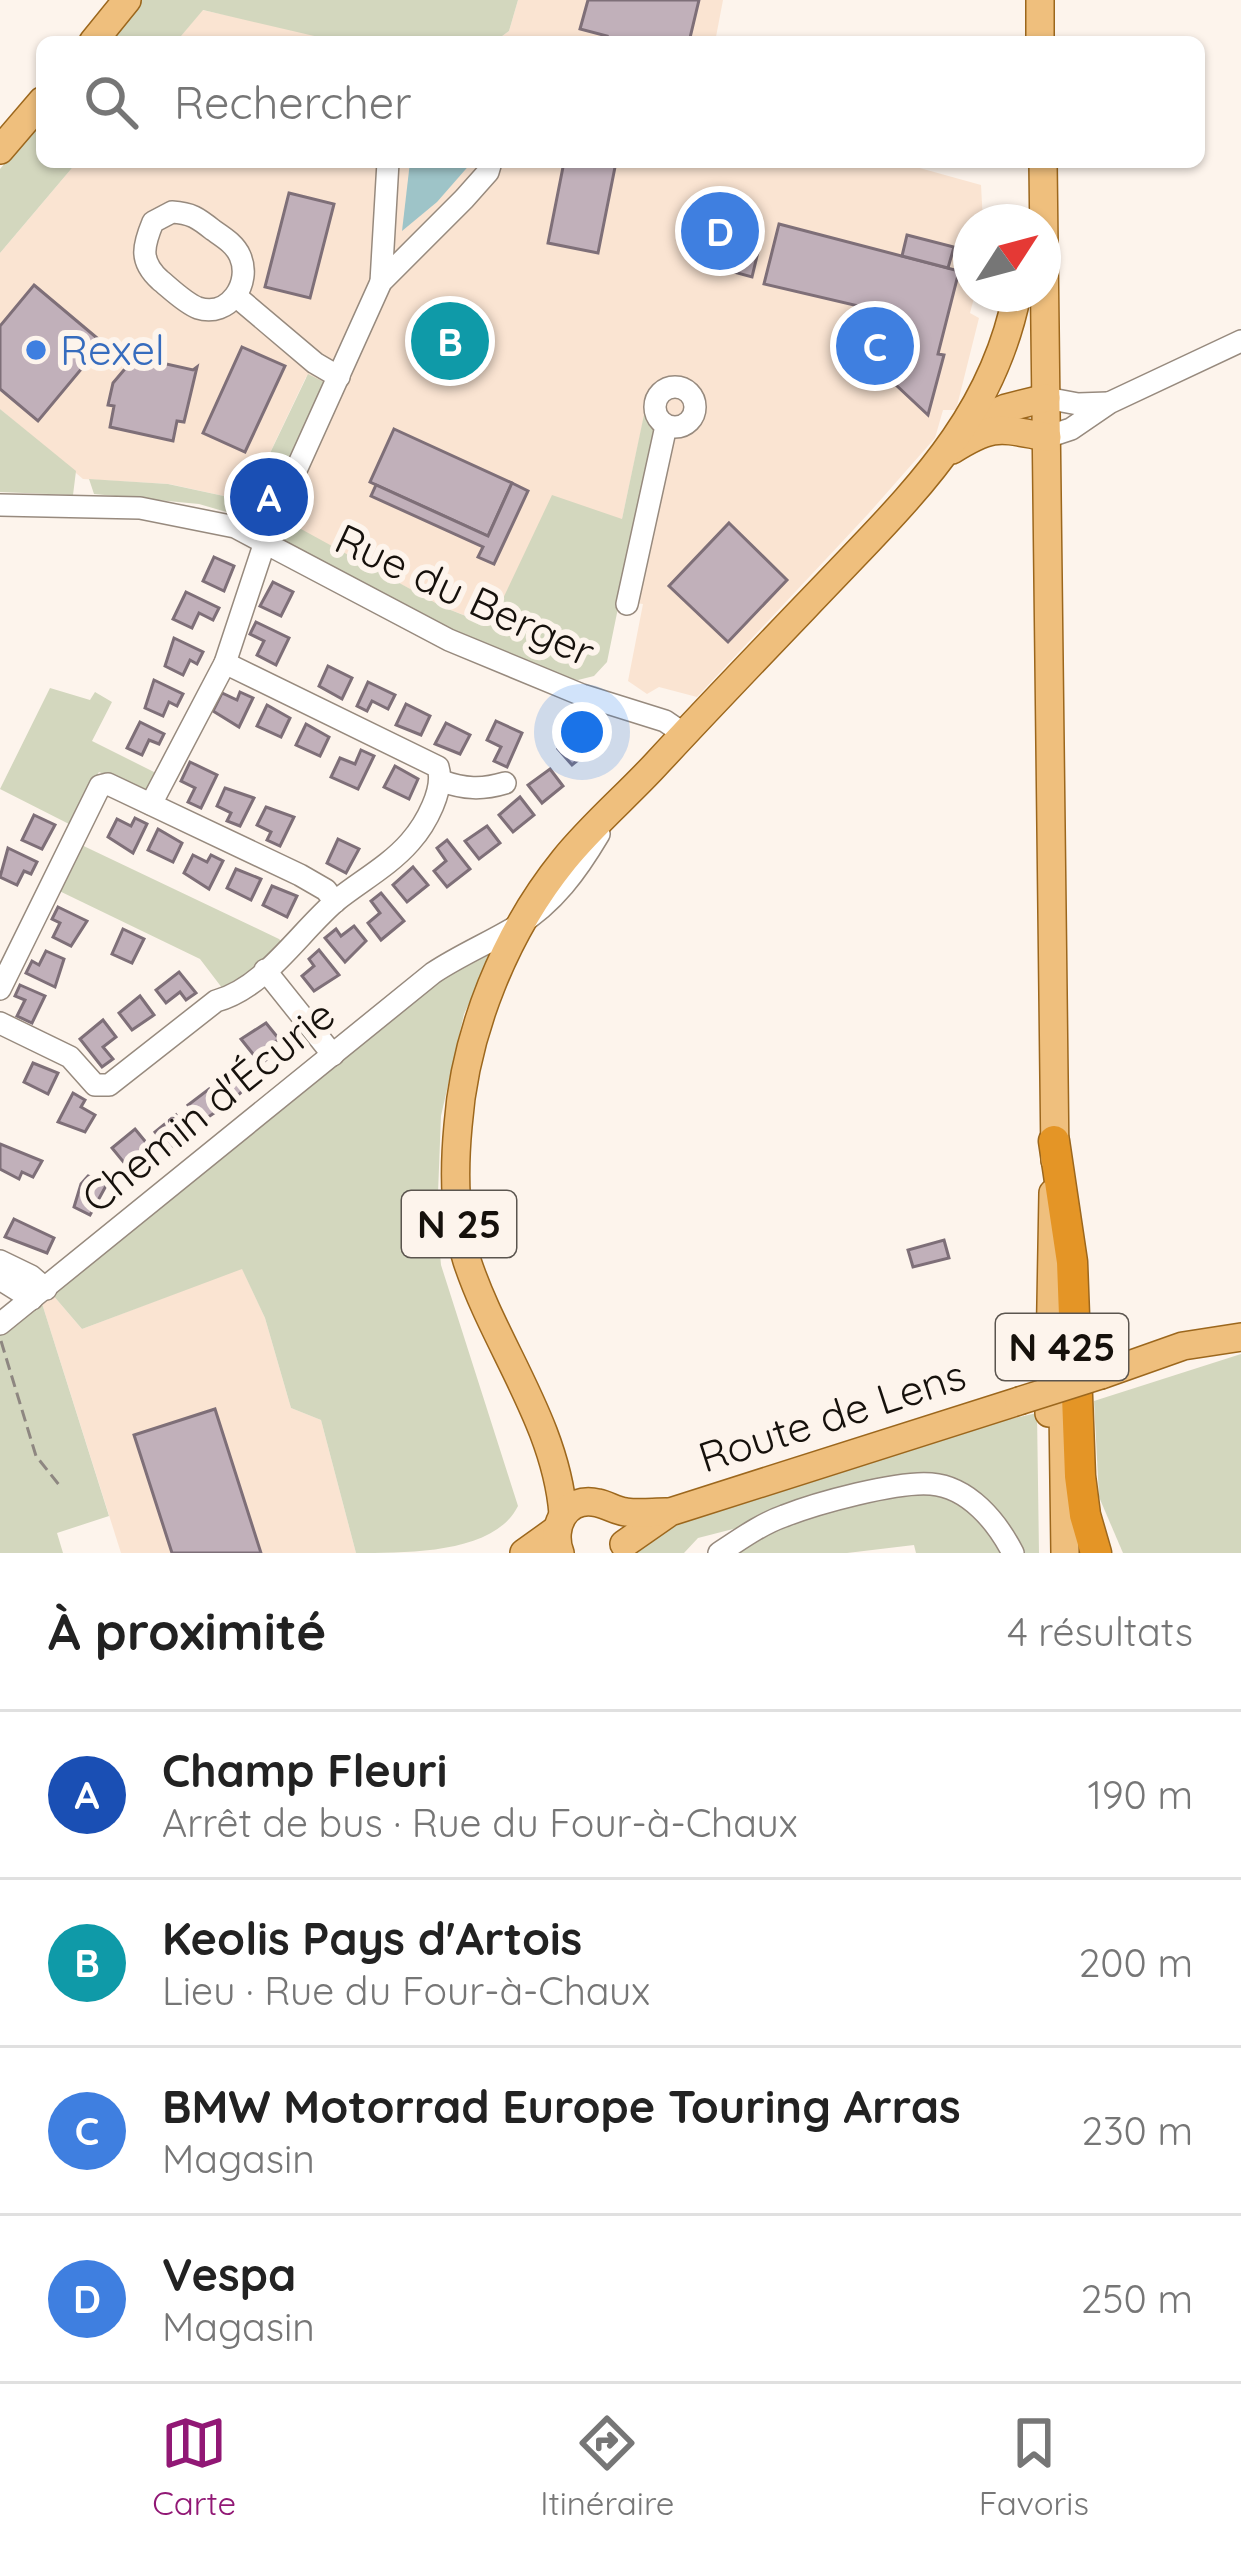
<!DOCTYPE html>
<html lang="fr">
<meta charset="utf-8">
<style>
:root{--surface:#fff;--page:#f6f6f6;--text:#222;--muted:#767676;--line:#e0e0e0;--accent:#911875}
body{margin:0;font-family:Quicksand,sans-serif;background:var(--page);color:var(--text)}
.compass{position:absolute;left:953px;top:204px;width:108px;height:108px;border-radius:50%;background:var(--surface);box-shadow:0 3px 9px #0004;rotate:54deg}
.you{position:absolute;left:582px;top:732px;width:42px;height:42px;margin:-30px;border:9px solid #fff;border-radius:50%;background:#1a73e8;box-shadow:0 0 0 18px #1a73e833}
.badge{display:grid;place-items:center;width:78px;height:78px;border-radius:50%;background:var(--accent);color:#fff;font-size:39px;font-weight:700}
.pin{position:absolute;translate:-50% -50%;border:6px solid #fff;box-shadow:0 3px 12px #0006}
.list{margin:0;padding:0;list-style:none}
h2{display:flex;justify-content:space-between;align-items:center;height:156px;margin:0;padding:0 48px;font-size:51px}
h2 small{font-size:39px;font-weight:400;color:var(--muted)}
.list li{display:grid;grid-template-columns:78px 1fr auto;gap:36px;align-items:center;box-sizing:border-box;height:168px;padding:0 48px;border-top:3px solid var(--line)}
.list b{display:block;font-size:45px;white-space:nowrap}
.list p{margin:0;font-size:39px;white-space:nowrap;color:var(--muted)}
.list em{font-size:39px;font-style:normal;color:var(--muted)}
.icon{flex:none;width:66px;height:66px;fill:none;stroke:currentColor;stroke-width:2;stroke-linecap:round;stroke-linejoin:round}
.map{position:relative;flex:none;width:1241px;height:1553px;overflow:hidden}
.search{position:absolute;background:var(--surface);box-shadow:0 3px 9px #0004;left:36px;right:36px;top:36px;height:132px;display:flex;align-items:center;gap:30px;box-sizing:border-box;padding:0 42px;border-radius:18px;color:var(--muted);font-size:45px}
.sheet{height:828px;background:var(--surface)}
nav{display:flex;justify-content:space-around;align-items:center;box-sizing:border-box;height:168px;border-top:3px solid var(--line);background:var(--surface);font-size:33px;color:var(--muted)}
nav a{display:grid;justify-items:center;gap:6px}
nav .on{color:var(--accent)}
.map>svg:first-child{display:block}
.built{fill:#fae4d2}
.green{fill:#d3d7be}
.water{fill:#9ec4c8}
.building{fill:#c1b0ba;stroke:#7e6f78;stroke-width:3}
.lines{fill:none;stroke-linecap:round;stroke-linejoin:round}
.minor-casing{stroke:#978a7e;stroke-width:24}
.major-casing{stroke:#9c671d;stroke-width:30}
.highway-casing{stroke:#9c671d;stroke-width:33}
.path{stroke:#8e8781;stroke-width:3;stroke-dasharray:12 6;stroke-linecap:butt}
.minor{stroke:#fff;stroke-width:21}
.major{stroke:#efbf7d;stroke-width:27}
.highway{stroke:#e49526;stroke-width:30}
.major-bridge-casing{stroke:#9c671d;stroke-width:30;stroke-linecap:butt}
.major-bridge{stroke:#efbf7d;stroke-width:27}
.shop-dot{fill:#3f7fe0;stroke:#fdf4ec;stroke-width:4.5}
.labels{text-anchor:middle;stroke-width:12;stroke-linejoin:round;paint-order:stroke}
.shield{fill:#fdf4ec;stroke:#5b554f;stroke-width:3}
.shield-label{font-size:39px;font-weight:bold;fill:#16110c}
.shop-label{font-size:42px;fill:#366cbe;stroke:#fdf4ec;text-anchor:start}
.street-label{font-size:42px;fill:#16110c;stroke:#fdf4ec}
</style>
<div class="map">
<svg width="1241" height="1553" viewBox="0 0 1241 1553">
<rect width="100%" height="100%" fill="#fdf4ec"/>
<g class="built">
<polygon points="518,0 723,0 715,42 494,42 509,31"/>
<polygon points="202,10 303,31 340,42 176,42"/>
<polygon points="77,162 898,162 981,185 983,222 971,222 971,294 975,294 970,313 979,318 956,410 943,410 935,438 869,513 697,697 659,687 647,694 628,681 643,604 620,601 655,427 645,412 622,519 499,607 487,624 443,607 266,511 275,491 307,375 247,501 169,484 83,479 0,409 0,253"/>
<polygon points="242,1268 265,1318 291,1408 321,1420 356,1553 121,1553 39,1294 52,1294 82,1329"/>
</g>
<g class="green">
<polygon points="139,0 518,0 509,31 494,42 340,42 203,10 176,42 104,42"/>
<polygon points="42,119 42,162 77,162 0,253 0,169"/>
<polygon points="308,374 326,383 266,511 254,520 199,504 94,494 89,479 168,484 247,501"/>
<polygon points="0,409 76,471 73,495 0,492"/>
<polygon points="645,410 655,427 607,662 594,676 578,680 550,675 484,647 285,542 279,532 281,518 443,607 486,624 499,607 552,495 622,519"/>
<polygon points="50,688 90,700 95,692 112,702 92,741 158,774 150,788 140,790 99,772 69,824 0,789"/>
<polygon points="71,840 279,939 290,950 229,997 200,959 49,886"/>
<path d="M494 951 464 1014 441 1116 437 1219 441 1265 518 1506C495 1553 411 1553 356 1553L321 1420 291 1408 265 1318 242 1269 82 1329 52 1294 433 973Z"/>
<polygon points="39,1294 109,1516 57,1533 63,1553 0,1553 0,1324"/>
<polygon points="1241,1354 1241,1553 1123,1553 1099,1497 1094,1401"/>
<polygon points="1037,1413 1039,1553 916,1553 914,1545 847,1553 733,1553 776,1518 698,1538 684,1553 632,1553 642,1538 700,1512 966,1429"/>
</g>
<polygon class="water" points="410,162 472,162 437,202 402,231"/>
<g class="building">
<polygon points="588,0 699,0 689,42 676,39 675,42 605,42 607,36 580,29"/>
<polygon points="564,162 616,162 598,253 548,243"/>
<polygon points="289,193 334,204 310,298 265,287"/>
<polygon points="716,219 763,231 752,277 704,264"/>
<polygon points="779,224 959,271 938,354 944,355 928,415 863,354 880,311 764,284"/>
<polygon points="907,235 954,247 948,268 902,256"/>
<polygon points="34,285 103,343 38,421 0,389 0,326"/>
<polygon points="431,305 490,333 473,369 450,358 445,370 411,349"/>
<polygon points="242,347 285,366 245,452 203,433"/>
<polygon points="135,357 193,370 197,367 184,422 177,421 173,441 110,427 114,406 108,405 113,383"/>
<polygon points="394,429 512,483 488,536 370,482"/>
<polygon points="512,483 528,491 494,564 478,557 483,547 371,496 376,485 488,536"/>
<polygon points="729,523 787,580 728,642 669,586"/>
<polygon points="214,557 234,566 224,591 203,581"/>
<polygon points="273,582 293,592 281,616 260,606"/>
<polygon points="186,592 219,608 213,620 199,613 192,628 173,619"/>
<polygon points="256,622 289,638 276,665 257,655 264,641 250,634"/>
<polygon points="174,638 203,652 197,664 190,660 183,675 165,666"/>
<polygon points="328,666 352,678 342,699 319,686"/>
<polygon points="154,680 183,694 177,706 169,702 163,716 145,708"/>
<polygon points="368,682 395,695 388,709 372,701 367,711 357,706"/>
<polygon points="240,692 253,698 239,727 213,711 222,693 237,700"/>
<polygon points="406,704 430,716 421,735 396,725"/>
<polygon points="267,705 290,718 281,737 257,726"/>
<polygon points="572,718 594,747 572,765 558,749 571,739 561,727"/>
<polygon points="496,721 522,733 507,767 494,761 501,747 487,740"/>
<polygon points="140,722 164,734 159,744 149,740 142,755 127,748"/>
<polygon points="446,723 470,735 460,754 435,744"/>
<polygon points="306,724 329,737 320,756 296,745"/>
<polygon points="361,750 374,756 358,789 331,777 340,758 355,764"/>
<polygon points="190,762 217,775 201,808 188,802 195,788 181,781"/>
<polygon points="395,766 418,779 409,799 384,787"/>
<polygon points="550,769 563,786 542,803 528,785"/>
<polygon points="225,788 254,798 240,826 227,821 231,813 217,806"/>
<polygon points="520,797 534,815 513,832 499,815"/>
<polygon points="266,807 294,817 280,846 267,840 271,832 257,825"/>
<polygon points="34,815 55,825 42,849 22,840"/>
<polygon points="135,818 147,824 133,853 108,837 117,819 131,826"/>
<polygon points="487,826 500,843 479,859 465,841"/>
<polygon points="158,829 182,843 173,862 148,850"/>
<polygon points="338,839 359,849 346,873 327,863"/>
<polygon points="447,840 470,869 447,887 434,871 446,861 437,848"/>
<polygon points="8,848 37,862 31,874 24,871 17,885 0,877"/>
<polygon points="193,855 207,862 211,855 223,861 209,889 184,873"/>
<polygon points="413,867 428,885 407,902 393,885"/>
<polygon points="236,869 261,879 251,900 227,888"/>
<polygon points="272,886 297,896 287,917 263,905"/>
<polygon points="381,893 404,921 381,940 368,923 380,913 371,901"/>
<polygon points="58,907 87,921 71,946 53,937 60,923 52,919"/>
<polygon points="354,926 366,941 345,962 325,938 336,929 341,936"/>
<polygon points="123,929 144,939 132,963 112,954"/>
<polygon points="319,950 339,975 314,991 302,976 314,966 309,959"/>
<polygon points="46,951 64,959 55,987 26,973 32,961 39,965"/>
<polygon points="179,972 196,993 186,1000 180,992 166,1003 156,990"/>
<polygon points="20,985 45,996 32,1023 17,1016 25,1000 15,996"/>
<polygon points="140,996 154,1015 132,1030 119,1013"/>
<polygon points="103,1020 116,1037 103,1047 113,1059 102,1067 80,1039"/>
<polygon points="266,1023 279,1039 266,1049 272,1055 261,1064 241,1039"/>
<polygon points="243,1062 256,1078 235,1098 220,1080"/>
<polygon points="33,1063 58,1073 48,1094 24,1082"/>
<polygon points="209,1089 223,1107 201,1122 188,1105"/>
<polygon points="73,1093 85,1100 81,1107 95,1115 85,1132 58,1122"/>
<polygon points="176,1115 189,1132 169,1150 155,1132"/>
<polygon points="135,1129 149,1146 136,1156 146,1168 135,1176 112,1148"/>
<polygon points="0,1144 42,1161 33,1177 22,1172 19,1179 0,1169"/>
<polygon points="88,1176 107,1184 90,1215 74,1207 81,1184"/>
<polygon points="14,1219 54,1238 47,1253 5,1237"/>
<polygon points="944,1240 949,1258 913,1267 908,1250"/>
<polygon points="215,1409 261,1553 172,1553 134,1435"/>
</g>
<g class="lines">
<g class="minor-casing">
<g id="minor">
<path d="M172 212C191 213 198 218 213 230 223 237 235 244 240 256 252 283 229 318 198 308 185 303 171 289 160 280 139 261 143 246 153 222Z"/>
<polyline points="381,282 388,162"/>
<polyline points="237,297 315,363 339,377"/>
<circle cx="675" cy="407" r="20"/>
<polyline points="1046,398 1078,404 1108,403"/>
<polyline points="1047,437 1071,429 1109,403 1241,341"/>
<polyline points="0,505 140,508 235,527 449,640 582,695 665,721 684,734"/>
<polyline points="627,604 666,426"/>
<path d="M442 781C464 789 482 790 505 783"/>
<polyline points="151,804 225,663 269,530 381,282 464,199 488,172 491,162"/>
<polyline points="265,970 333,1055"/>
<polyline points="0,989 100,786 108,784 300,875 326,890 335,902"/>
<path d="M0 1023 70 1057 95 1085H109L216 1001C265 988 300 931 337 900 361 881 390 865 410 842 426 824 445 789 438 767L225 663"/>
<polyline points="0,1261 31,1276 46,1289"/>
<polyline points="0,1279 32,1299"/>
<path d="M0 1324 433 973C460 955 489 943 517 926 554 903 577 871 599 834"/>
<path d="M719 1553C739 1540 761 1524 784 1516 817 1503 897 1481 931 1484 969 1487 997 1522 1013 1553"/>
</g>
</g>
<g class="major-casing">
<g id="major">
<polyline points="1040,0 1040,42"/>
<polyline points="93,42 127,0"/>
<polyline points="0,150 42,101"/>
<polyline points="1043,162 1055,1160"/>
<polyline points="971,423 1006,408 1046,398"/>
<path d="M952 450C995 423 1000 429 1047 437"/>
<polyline points="1101,1375 1183,1346 1241,1337"/>
<polyline points="1063,1408 1065,1553"/>
<polyline points="1049,1413 1053,1193"/>
<path d="M563 1514C556 1423 495 1346 467 1261 454 1219 454 1169 458 1126 465 1032 505 933 564 860 592 825 628 795 658 762 722 693 787 626 852 558 928 479 995 406 1017 294"/>
<polyline points="624,1544 670,1512 1019,1401"/>
<polyline points="524,1553 556,1530"/>
<path d="M560 1553C550 1527 566 1495 598 1503 608 1505 616 1511 626 1512 639 1514 653 1512 666 1512"/>
</g>
</g>
<g class="highway-casing">
<polyline id="highway" points="1054,1141 1072,1262 1080,1476 1085,1515 1096,1553"/>
</g>
<polyline class="path" points="1,1341 36,1456 60,1486"/>
<use href="#minor" class="minor"/>
<use href="#major" class="major"/>
<use href="#highway" class="highway"/>
<g class="major-bridge-casing">
<polyline id="major-bridge" points="1019,1401 1101,1375"/>
</g>
<use href="#major-bridge" class="major-bridge"/>
</g>
<circle class="shop-dot" cx="36" cy="350" r="12"/>
<g class="labels">
<g class="shield">
<rect x="402" y="1191" width="114" height="66" rx="9"/>
<rect x="996" y="1314" width="132" height="66" rx="9"/>
</g>
<g class="shield-label">
<text x="459" y="1238">N 25</text>
<text x="1062" y="1361">N 425</text>
</g>
<g class="shop-label">
<text x="60" y="365">Rexel</text>
</g>
<g class="street-label">
<text transform="translate(465 595) rotate(25)" y="15">Rue du Berger</text>
<text transform="translate(208 1106) rotate(-39)" y="15">Chemin d'Écurie</text>
<text transform="translate(832 1416) rotate(-18)" y="15">Route de Lens</text>
</g>
</g>
</svg>
<svg class="compass" viewBox="-18 -18 36 36"><path d="M0-13l5 13h-10z" fill="#e53935"/><path d="M0 13l5-13h-10z" fill="#767676"/></svg>
<div class="you"></div>
<div class="pin badge" style="left:269px;top:497px;background:#1a4fb4">A</div>
<div class="pin badge" style="left:450px;top:341px;background:#0f9aa8">B</div>
<div class="pin badge" style="left:875px;top:346px;background:#3f7fe0">C</div>
<div class="pin badge" style="left:720px;top:231px;background:#3f7fe0">D</div>
<div class="search"><svg class="icon" aria-label="search" viewBox="0 0 24 24"><circle cx="10" cy="10" r="6"/><path d="M15 15l6 6"/></svg>Rechercher</div>
</div>
<section class="sheet">
<h2>À proximité<small>4 résultats</small></h2>
<ul class="list">
<li><span class="badge" style="background:#1a4fb4">A</span><div><b>Champ Fleuri</b><p>Arrêt de bus · Rue du Four-à-Chaux</p></div><em>190 m</em></li>
<li><span class="badge" style="background:#0f9aa8">B</span><div><b>Keolis Pays d'Artois</b><p>Lieu · Rue du Four-à-Chaux</p></div><em>200 m</em></li>
<li><span class="badge" style="background:#3f7fe0">C</span><div><b>BMW Motorrad Europe Touring Arras</b><p>Magasin</p></div><em>230 m</em></li>
<li><span class="badge" style="background:#3f7fe0">D</span><div><b>Vespa</b><p>Magasin</p></div><em>250 m</em></li>
</ul>
</section>
<nav>
<a class="on"><svg class="icon" aria-label="map" viewBox="0 0 24 24"><path d="M3 6l6-2 6 2 6-2v14l-6 2-6-2-6 2zM9 4v14M15 6v14"/></svg>Carte</a>
<a><svg class="icon" aria-label="directions" viewBox="0 0 24 24"><path d="M12 3l9 9-9 9-9-9zM9 14v-3h6M13 9l2 2-2 2"/></svg>Itinéraire</a>
<a><svg class="icon" aria-label="saved" viewBox="0 0 24 24"><path d="M7 4h10v16l-5-4-5 4z"/></svg>Favoris</a>
</nav>
